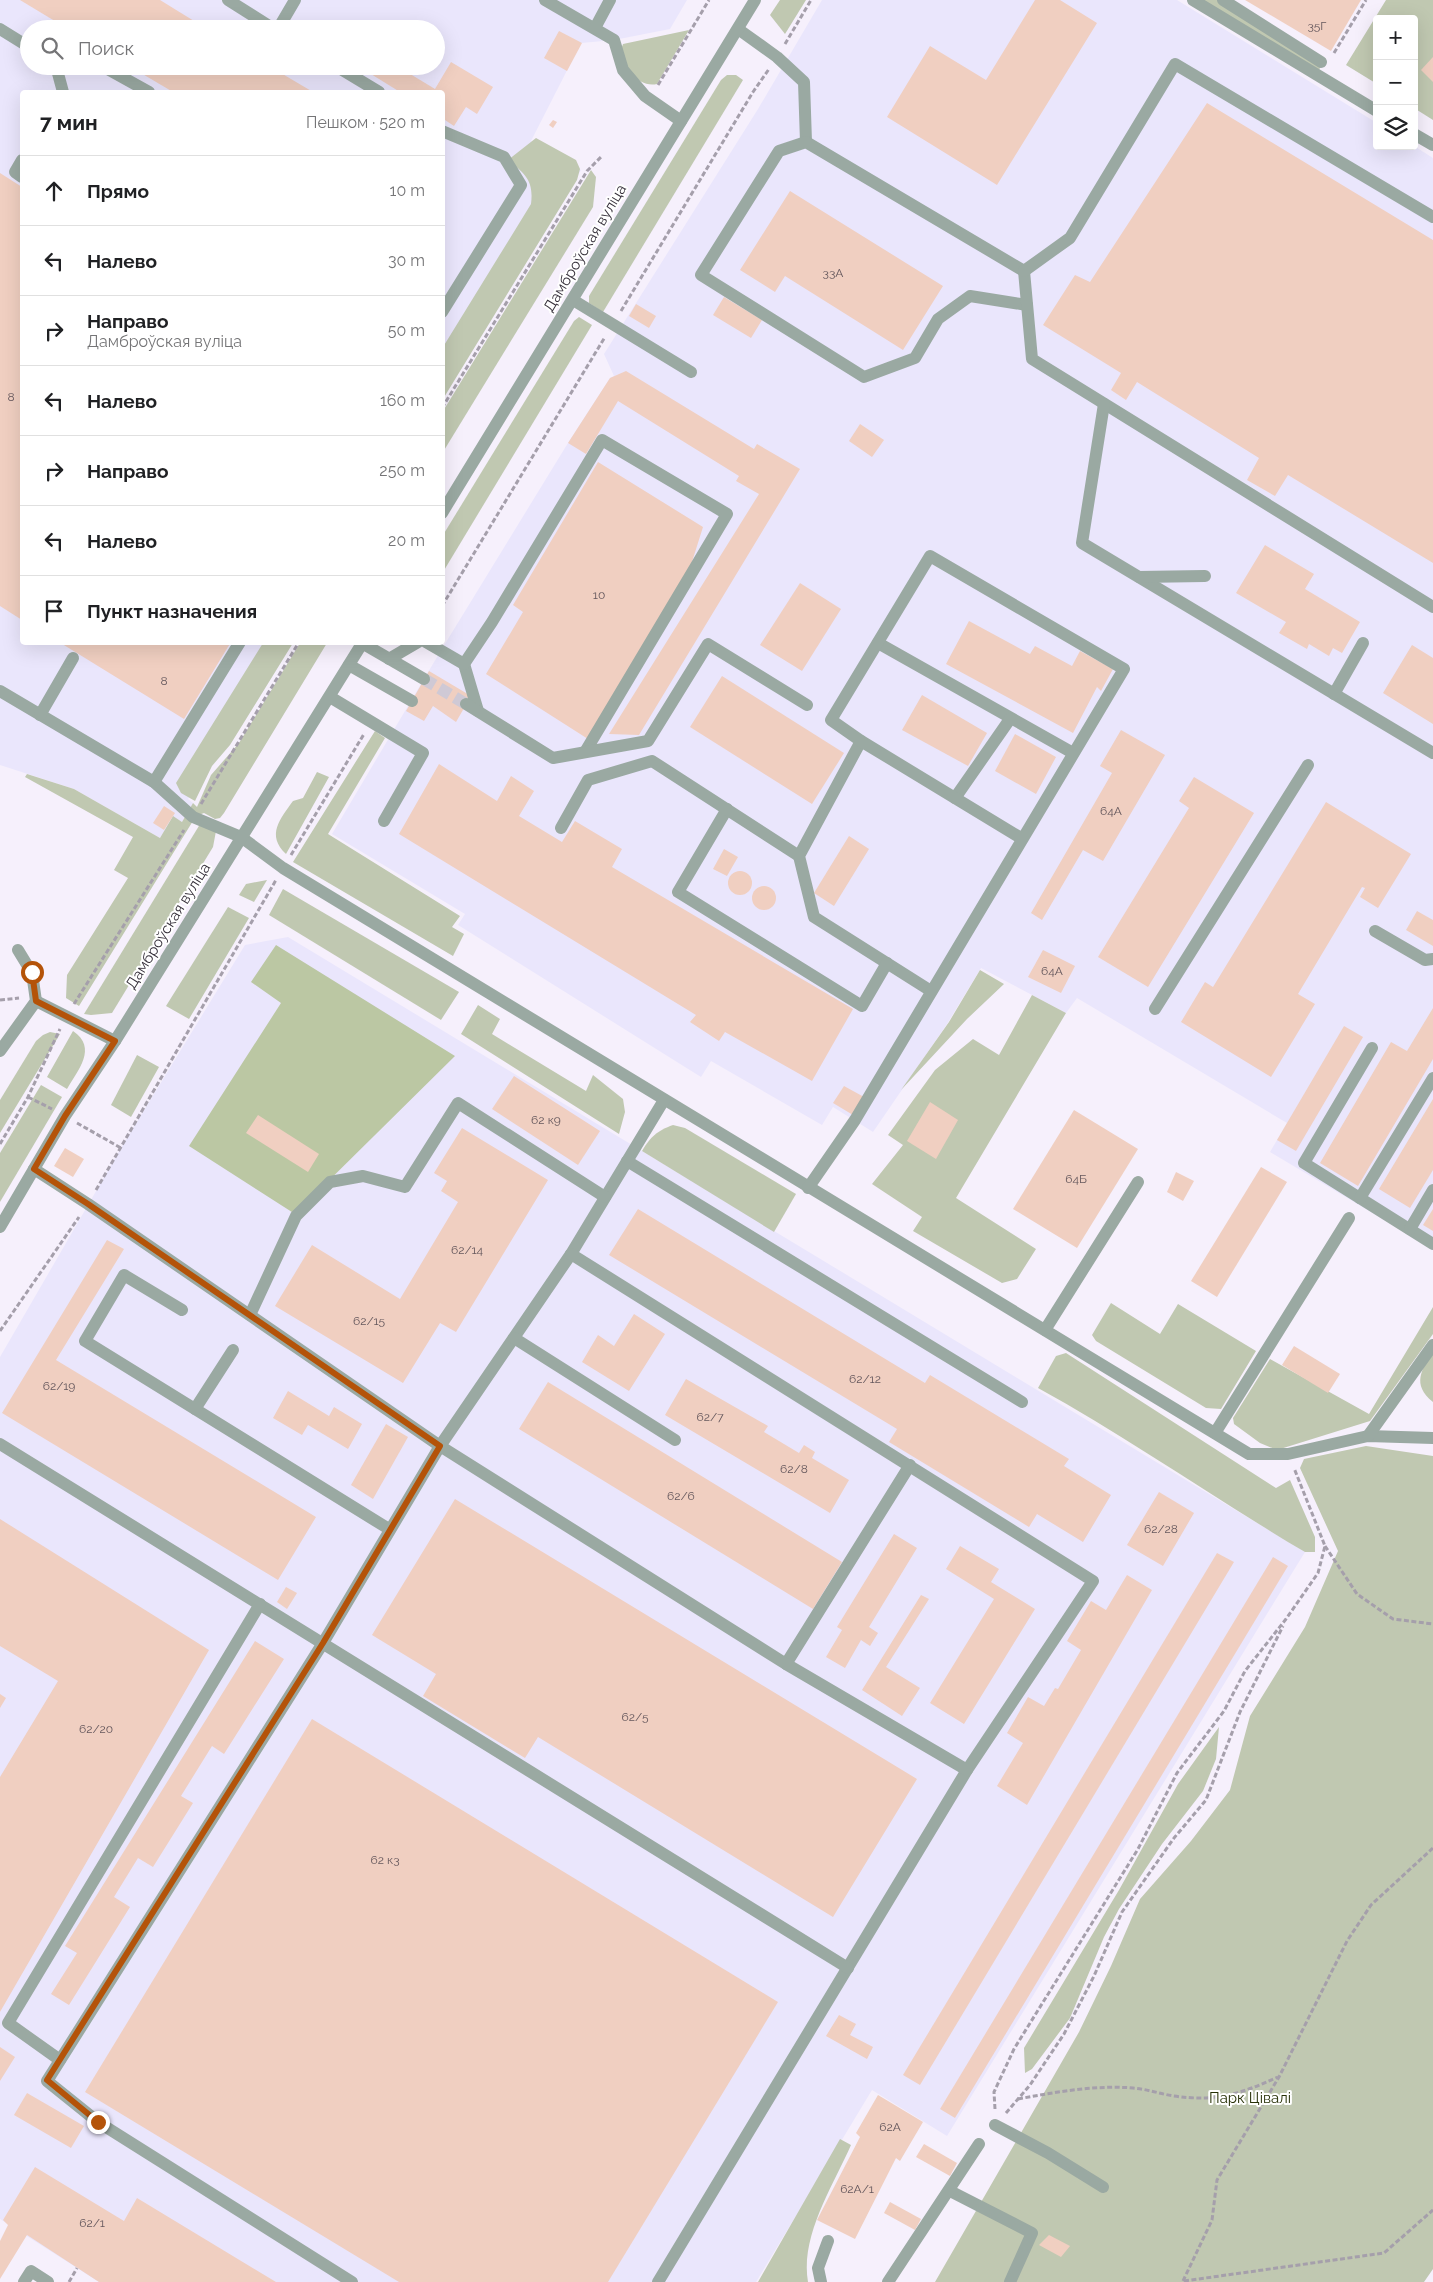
<!DOCTYPE html>
<html lang="ru">
<meta charset="utf-8">
<style>
:root{--surface:#fff;--page:#f2f2f2;--text:#202124;--muted:#757577;--line:#e0e0e0}
body{margin:0;font-family:Raleway,sans-serif;background:var(--page);color:var(--text)}
.controls{position:absolute;right:15px;top:15px;display:grid;overflow:hidden;border-radius:5px;box-shadow:0 5px 20px #0002}
.controls button{width:45px;height:45px;display:grid;place-items:center;padding:0;border:0;border-bottom:1px solid var(--line);background:var(--surface);color:var(--text);font:25px sans-serif}
.stop{position:absolute;width:15px;height:15px;margin:-11px;border:4px solid #b45309;border-radius:50%;background:#fff}
.stop.end{background:#b45309;border-color:#fff;box-shadow:0 1px 5px #0008}
.list{margin:0;padding:0;list-style:none}
h2{display:flex;justify-content:space-between;align-items:center;height:65px;margin:0;padding:0 20px;font-size:21px}
h2 small{font-size:16px;font-weight:400;color:var(--muted)}
.list li{display:grid;grid-template-columns:32px 1fr auto;gap:15px;align-items:center;box-sizing:border-box;height:70px;padding:0 20px;border-top:1px solid var(--line)}
.list b{display:block;font-size:19px;white-space:nowrap}
.list p{margin:0;font-size:16px;white-space:nowrap;color:var(--muted)}
.list em{font-size:16px;font-style:normal;color:var(--muted)}
.icon{flex:none;width:28px;height:28px;fill:none;stroke:currentColor;stroke-width:2;stroke-linecap:round;stroke-linejoin:round}
.map{position:relative;flex:none;width:1433px;height:2282px;overflow:hidden}
.search{position:absolute;background:var(--surface);box-shadow:0 5px 20px #0002;left:20px;top:20px;width:425px;height:55px;display:flex;align-items:center;gap:12px;box-sizing:border-box;padding:0 18px;border-radius:28px;color:var(--muted);font-size:19px}
.panel{position:absolute;background:var(--surface);box-shadow:0 5px 20px #0002;left:20px;top:90px;width:425px;height:555px;border-radius:5px}
.map>svg:first-child{display:block}
.industrial{fill:#eae6fc;fill-rule:evenodd}
.green{fill:#c0c8b1}
.forest{fill:#bbc7a3}
.building{fill:#f0cfc1}
.lines{fill:none;stroke-linecap:round;stroke-linejoin:round}
.minor-tunnel{stroke:#cfc9d5;stroke-width:12;stroke-dasharray:12 6;stroke-linecap:butt}
.path{stroke:#a59fab;stroke-width:3;stroke-dasharray:5 2.5;stroke-linecap:butt}
.minor{stroke:#9aa9a2;stroke-width:12}
.route{stroke:#b45309;stroke-width:6}
.labels{text-anchor:middle;stroke-width:4;stroke-linejoin:round;paint-order:stroke}
.number-label{font-size:12px;fill:#64575c}
.street-label{font-size:15px;fill:#352f3a;stroke:#fff}
.park-label{font-size:15px;fill:#273107;stroke:#fff}
</style>
<div class="map">
<svg width="1433" height="2282" viewBox="0 0 1433 2282">
<rect width="100%" height="100%" fill="#f6f0fc"/>
<g class="industrial">
<path d="M0 0H687L670 29 614 40 581 43 531 141 581 170 443 396 442 92H22V642L289 643 188 799 193 803 182 822 173 817 160 838 74 789 0 765ZM29 29H436V66H29Z"/>
<polygon points="822,0 1177,0 1377,123 1377,146 1414,146 1433,158 1433,1249 1270,1152 1287,1123 1077,998 1066,1013 981,968 947,1024 873,1132 833,1107 822,1125 711,1061 701,1077 458,925 465,914 332,834 440,652 568,443 610,378 614,376 604,354 758,109"/>
<polygon points="288,937 1305,1552 947,2136 872,2090 756,2282 99,2282 0,2219 0,1357 121,1148 245,945"/>
</g>
<g class="green">
<polygon points="780,0 806,0 785,34 770,15"/>
<polygon points="1200,0 1217,0 1321,66 1318,72"/>
<polygon points="1386,0 1433,0 1433,120 1414,108 1414,19 1377,19 1377,84 1346,65"/>
<path d="M689 30 657 84C638 88 626 68 620 52L623 44Z"/>
<polygon points="727,75 736,75 743,80 603,312 589,303 589,296 721,80"/>
<path d="M536 138 576 160 580 169 577 180 443 399V347L531 204C534 180 525 174 508 160Z"/>
<polygon points="591,170 596,177 593,207 443,452 443,411"/>
<polygon points="579,317 592,325 443,572 443,535 574,321"/>
<polygon points="263,643 293,643 230,745 212,766 195,801 181,793 176,783"/>
<polygon points="300,643 327,643 224,813 220,818 215,819 204,813 196,816 79,1006 66,998 67,975 128,878 114,870 133,837 25,777 27,774 74,789 160,838 173,816 182,822 193,803 197,807 211,775 239,743"/>
<polygon points="375,731 385,738 328,834 460,916 452,927 464,934 453,956 293,862"/>
<path d="M317 772 329 777 286 854C266 835 280 819 293 801L303 798Z"/>
<polygon points="205,816 216,831 213,847 112,1013 91,1015 84,1014"/>
<polygon points="267,880 254,902 239,895 246,884"/>
<polygon points="283,889 459,992 441,1020 269,915"/>
<polygon points="228,907 249,918 189,1019 166,1006"/>
<polygon points="980,970 1004,984 967,1019 901,1090 949,1022"/>
<polygon points="1032,995 1066,1013 956,1198 1036,1249 1017,1279 1002,1283 913,1231 922,1217 872,1184 903,1145 888,1135 935,1070 973,1039 999,1055"/>
<polygon points="478,1005 500,1019 492,1034 586,1091 593,1075 623,1099 625,1112 619,1134 461,1034"/>
<path d="M73 1031C98 1048 78 1070 67 1089L47 1077Z"/>
<polygon points="50,1032 60,1034 0,1133 0,1100 36,1041 43,1035"/>
<polygon points="137,1055 159,1067 131,1117 111,1105"/>
<polygon points="41,1085 62,1097 0,1202 0,1153"/>
<path d="M673 1125 685 1128 796 1194 774 1232 642 1151C651 1136 657 1131 673 1125Z"/>
<polygon points="1111,1303 1160,1334 1178,1304 1256,1351 1221,1409 1206,1408 1096,1341 1092,1335"/>
<polygon points="1433,1307 1433,1334 1370,1421 1277,1450 1260,1443 1234,1424 1233,1418 1270,1359 1369,1414"/>
<path d="M1433 1350V1402C1411 1384 1422 1370 1433 1350Z"/>
<path d="M1066 1353 1276 1488 1290 1480 1315 1537V1552H1305C1215 1499 1129 1438 1038 1388L1056 1356Z"/>
<polygon points="1366,1446 1433,1456 1433,2269 1424,2282 935,2282 1079,2032 1111,1966 1140,1899 1191,1841 1230,1790 1250,1716 1305,1627 1338,1551 1300,1468 1304,1459"/>
<polygon points="1219,1727 1216,1759 1203,1791 1162,1844 1119,1909 1104,1937 1070,2018 1032,2069 1025,2073 1024,2048 1119,1890 1178,1784"/>
<path d="M840 2139 851 2145C833 2186 800 2236 808 2282H758Z"/>
</g>
<polygon class="forest" points="276,945 455,1056 295,1214 189,1146 281,1003 251,982"/>
<g class="building">
<polygon points="20,0 160,0 207,29 68,29"/>
<polygon points="1035,0 1060,0 1097,23 997,185 887,117 930,46 986,80"/>
<polygon points="1245,0 1361,0 1331,51"/>
<polygon points="559,31 582,43 567,71 544,58"/>
<polygon points="1433,57 1433,82 1421,70"/>
<polygon points="451,62 493,87 477,114 466,107 454,126 442,118 442,92 400,92 358,66 397,66 435,89"/>
<polygon points="129,66 269,66 313,92 173,92"/>
<polygon points="1207,103 1433,240 1433,563 1288,475 1275,496 1247,480 1259,458 1137,382 1126,400 1111,390 1121,373 1043,325 1075,275 1090,282"/>
<polygon points="553,120 557,122 553,128 549,125"/>
<polygon points="0,173 22,187 22,620 0,606"/>
<polygon points="790,191 943,286 903,350 785,276 775,292 740,270"/>
<polygon points="724,297 762,320 751,338 713,315"/>
<polygon points="636,304 656,316 649,328 629,316"/>
<polygon points="626,371 754,449 757,444 800,469 639,735 609,734 759,494 736,481 739,476 618,401 586,454 568,443 610,378"/>
<polygon points="860,424 884,440 872,457 849,441"/>
<polygon points="598,462 703,527 685,584 588,739 486,674 523,612 513,605"/>
<polygon points="1265,545 1314,574 1305,589 1360,622 1342,653 1333,648 1329,656 1309,644 1307,649 1279,633 1286,622 1236,593"/>
<polygon points="800,583 841,609 802,671 760,645"/>
<polygon points="969,621 1030,654 1035,646 1072,666 1080,651 1113,669 1101,691 1097,687 1073,733 946,664"/>
<polygon points="59,642 231,642 184,719"/>
<polygon points="1412,645 1433,658 1433,724 1383,693"/>
<polygon points="429,671 471,696 456,722 433,706 424,721 406,711"/>
<polygon points="722,676 844,753 812,804 690,727"/>
<polygon points="922,695 987,733 968,766 902,730"/>
<polygon points="1121,730 1165,755 1103,861 1083,850 1042,920 1031,913 1112,773 1100,766"/>
<polygon points="1015,734 1056,757 1036,794 995,771"/>
<polygon points="439,764 497,801 511,776 534,791 519,816 562,842 575,821 622,849 612,867 853,1009 812,1081 725,1032 719,1041 690,1022 696,1015 399,834"/>
<polygon points="1194,777 1254,813 1148,987 1098,957 1189,808 1179,801"/>
<polygon points="1326,802 1411,854 1378,908 1360,897 1365,888 1362,887 1298,994 1315,1004 1271,1077 1181,1022 1205,982 1213,987"/>
<polygon points="164,806 175,813 164,830 153,823"/>
<polygon points="849,836 869,849 834,906 814,893"/>
<polygon points="724,849 738,857 727,876 713,869"/>
<circle cx="740" cy="883" r="12"/>
<circle cx="764" cy="898" r="12"/>
<polygon points="1417,911 1433,920 1433,946 1406,930"/>
<polygon points="1043,950 1075,966 1061,993 1028,977"/>
<polygon points="1433,1008 1433,1059 1358,1186 1320,1163 1391,1042 1407,1051"/>
<polygon points="1344,1026 1363,1037 1296,1151 1277,1140"/>
<polygon points="514,1076 600,1131 578,1165 492,1109"/>
<polygon points="844,1086 864,1097 853,1115 833,1103"/>
<polygon points="1433,1099 1433,1170 1410,1208 1379,1189"/>
<polygon points="930,1102 958,1120 936,1159 907,1141"/>
<polygon points="1074,1110 1138,1149 1077,1248 1013,1209"/>
<polygon points="258,1115 319,1154 308,1172 246,1133"/>
<polygon points="462,1128 548,1180 456,1332 440,1323 403,1383 275,1306 312,1245 400,1299 458,1202 441,1191 447,1181 434,1173"/>
<polygon points="65,1148 84,1159 73,1177 54,1166"/>
<polygon points="1261,1167 1287,1182 1217,1297 1191,1281"/>
<polygon points="1176,1172 1194,1181 1183,1201 1167,1192"/>
<polygon points="638,1209 925,1383 930,1375 1069,1459 1064,1466 1111,1495 1083,1542 1037,1514 1029,1527 889,1442 897,1429 609,1255"/>
<polygon points="1433,1209 1433,1231 1423,1225"/>
<polygon points="107,1240 124,1249 56,1360 316,1517 278,1580 2,1413"/>
<polygon points="634,1314 665,1334 629,1391 582,1362 598,1335 614,1346"/>
<polygon points="1294,1346 1340,1374 1328,1393 1282,1365"/>
<polygon points="686,1379 768,1426 764,1432 799,1453 804,1445 815,1452 812,1458 849,1480 830,1513 665,1415"/>
<polygon points="548,1382 842,1562 813,1609 519,1429"/>
<polygon points="288,1391 329,1416 334,1407 362,1424 348,1449 308,1425 302,1435 273,1418"/>
<polygon points="386,1424 408,1437 373,1499 351,1485"/>
<polygon points="1159,1492 1194,1513 1163,1566 1127,1545"/>
<polygon points="455,1499 917,1779 833,1917 538,1737 525,1758 423,1696 436,1674 372,1635"/>
<polygon points="0,1519 209,1650 0,2012 0,1777 58,1681 0,1646"/>
<polygon points="894,1534 917,1548 869,1627 878,1633 870,1646 861,1640 845,1668 826,1657 842,1630 837,1627"/>
<polygon points="960,1546 999,1569 991,1582 1035,1609 964,1724 930,1703 994,1599 946,1569"/>
<polygon points="1217,1553 1234,1562 920,2085 903,2075"/>
<polygon points="1273,1557 1288,1566 955,2118 940,2109"/>
<polygon points="1127,1575 1152,1590 1027,1805 997,1786 1023,1743 1007,1733 1028,1697 1044,1706 1055,1688 1058,1689 1081,1650 1067,1641 1091,1601 1106,1610"/>
<polygon points="286,1587 297,1593 287,1609 277,1602"/>
<polygon points="921,1595 929,1599 886,1667 920,1688 902,1716 862,1690"/>
<polygon points="255,1641 284,1659 224,1754 212,1746 181,1796 193,1803 153,1867 138,1858 114,1897 130,1907 69,2005 51,1994 77,1953 65,1946"/>
<polygon points="0,1694 6,1698 0,1708"/>
<polygon points="312,1719 778,2002 608,2282 399,2282 85,2092"/>
<polygon points="839,2015 856,2024 850,2035 873,2047 867,2059 826,2036"/>
<polygon points="0,2047 15,2057 0,2081"/>
<polygon points="27,2093 84,2126 71,2148 14,2115"/>
<polygon points="878,2095 923,2122 900,2161 896,2158 855,2239 817,2220 860,2137 856,2133"/>
<polygon points="924,2144 957,2163 950,2176 916,2157"/>
<polygon points="35,2167 124,2221 137,2198 276,2282 99,2282 27,2235 0,2279 0,2241 8,2225 3,2220"/>
<polygon points="890,2202 921,2219 915,2230 884,2213"/>
<polygon points="1049,2235 1070,2246 1061,2257 1039,2245"/>
</g>
<g class="lines">
<polyline class="minor-tunnel" points="424,679 466,704"/>
<g class="path">
<polyline points="785,44 811,0"/>
<polyline points="1334,53 1366,0"/>
<polyline points="658,85 709,0"/>
<polyline points="621,311 753,92 769,69"/>
<polyline points="442,408 587,171 602,156"/>
<polyline points="442,606 605,337"/>
<polyline points="201,804 299,642"/>
<polyline points="291,855 364,734"/>
<polyline points="0,1000 19,998"/>
<polyline points="74,1004 184,830"/>
<polyline points="28,1097 52,1109"/>
<polyline points="77,1123 121,1148"/>
<polyline points="0,1144 28,1097 60,1029"/>
<polyline points="96,1190 276,880"/>
<polyline points="0,1331 79,1217"/>
<polyline points="1325,1546 1357,1594 1393,1619 1433,1624"/>
<path d="M1018 2099C1056 2092 1094 2085 1133 2088 1147 2089 1160 2094 1174 2096 1215 2102 1241 2094 1278 2077"/>
<polyline points="995,2109 994,2092 1014,2049 1138,1849 1177,1773 1224,1711 1245,1671 1286,1619 1318,1573 1325,1546 1294,1468"/>
<polyline points="1006,2113 1030,2085 1064,2034 1094,1976 1122,1912 1174,1838 1206,1800 1240,1712 1283,1626"/>
<polyline points="1183,2281 1212,2220 1217,2180 1279,2077 1347,1941 1371,1905 1433,1848"/>
<polyline points="1184,2281 1384,2253 1433,2210"/>
<polyline points="69,2282 77,2268"/>
</g>
<g class="minor">
<polyline points="228,0 274,29"/>
<polyline points="545,0 614,40 623,70 645,96 681,121"/>
<polyline points="1193,0 1377,111"/>
<polyline points="1223,0 1321,62"/>
<polyline points="595,28 610,0"/>
<polyline points="0,29 29,47"/>
<polyline points="278,29 295,0"/>
<polyline points="738,29 777,57 804,82 806,142"/>
<polyline points="56,66 63,92"/>
<polyline points="98,66 104,67 149,92"/>
<polyline points="336,66 379,92"/>
<polyline points="442,131 504,157 521,185 442,312"/>
<polyline points="1414,134 1433,145"/>
<polyline points="22,160 15,172 22,177"/>
<polyline points="1024,271 806,142 779,151 701,275 864,377 915,358 938,319 970,296 1027,305"/>
<polyline points="1024,271 1032,359 1433,607"/>
<polyline points="1024,271 1070,238 1175,64 1433,217"/>
<polyline points="573,300 691,372"/>
<polyline points="1104,404 1082,543 1433,753"/>
<polyline points="442,513 755,0"/>
<polyline points="1139,577 1205,576"/>
<polyline points="426,642 464,664 478,711"/>
<polyline points="362,643 424,679"/>
<polyline points="878,643 1073,753"/>
<polyline points="389,659 418,642"/>
<polyline points="464,664 492,622 602,440 727,514 585,752"/>
<polyline points="349,665 412,701"/>
<polyline points="0,691 154,782 193,817 241,837 283,868 1249,1454 1288,1454 1368,1436 1433,1438"/>
<polyline points="1334,694 1363,643"/>
<polyline points="330,697 423,753 384,821"/>
<polyline points="466,704 553,758 648,741 708,644 807,705"/>
<polyline points="40,715 73,658"/>
<polyline points="861,741 799,856 814,917 931,991"/>
<polyline points="154,782 240,642"/>
<polyline points="955,798 1010,719"/>
<polyline points="727,809 678,892 862,1006 887,963"/>
<polyline points="561,828 588,780 652,761 799,856"/>
<polyline points="1375,931 1425,960 1433,959"/>
<polyline points="36,1001 115,1041"/>
<polyline points="1155,1009 1308,765"/>
<polyline points="1372,1048 1304,1163 1433,1244"/>
<polyline points="0,1051 36,1001 32,973 18,950"/>
<polyline points="627,1161 1022,1402"/>
<polyline points="34,1169 88,1204 440,1446 571,1254 664,1100"/>
<polyline points="808,1188 855,1120 1124,669 930,556 831,720 861,741 1021,838"/>
<polyline points="1360,1198 1433,1078"/>
<polyline points="0,1227 65,1116 115,1041 363,642"/>
<polyline points="1410,1229 1433,1190"/>
<polyline points="571,1254 1093,1581 967,1770 658,2282"/>
<polyline points="182,1310 124,1275 85,1341 389,1529"/>
<polyline points="250,1315 296,1216 330,1182 363,1176 405,1187 458,1103 605,1197"/>
<polyline points="1045,1330 1138,1182"/>
<polyline points="514,1338 675,1440"/>
<polyline points="195,1409 233,1350"/>
<polyline points="1215,1433 1349,1218"/>
<polyline points="1368,1436 1433,1345"/>
<polyline points="0,1444 848,1968"/>
<polyline points="786,1664 910,1465"/>
<polyline points="60,2060 8,2023 260,1604"/>
<polyline points="995,2125 1048,2153 1103,2187"/>
<polyline points="950,2191 1032,2233 1010,2282"/>
<polyline points="24,2282 31,2271 48,2282"/>
<polyline points="352,2282 98,2122 47,2081 323,1643 440,1446 786,1664 967,1770"/>
<polyline points="821,2282 818,2268 828,2241"/>
<polyline points="888,2282 979,2144"/>
</g>
</g>
<g class="lines">
<polyline class="route" points="32,972 36,1001 115,1041 65,1116 34,1169 88,1204 440,1446 323,1643 47,2080 98,2122"/>
</g>
<g class="labels">
<g class="number-label">
<text x="1317" y="30">35Г</text>
<text x="833" y="277">33А</text>
<text x="11" y="401">8</text>
<text x="599" y="599">10</text>
<text x="164" y="685">8</text>
<text x="1111" y="815">64А</text>
<text x="1052" y="975">64А</text>
<text x="546" y="1124">62 к9</text>
<text x="1076" y="1183">64Б</text>
<text x="467" y="1254">62/14</text>
<text x="369" y="1325">62/15</text>
<text x="865" y="1383">62/12</text>
<text x="59" y="1390">62/19</text>
<text x="710" y="1421">62/7</text>
<text x="794" y="1473">62/8</text>
<text x="681" y="1500">62/6</text>
<text x="1161" y="1533">62/28</text>
<text x="635" y="1721">62/5</text>
<text x="96" y="1733">62/20</text>
<text x="385" y="1864">62 к3</text>
<text x="890" y="2131">62А</text>
<text x="857" y="2193">62А/1</text>
<text x="92" y="2227">62/1</text>
</g>
<g class="street-label">
<text transform="translate(585 248) rotate(-59)" y="5">Дамброўская вуліца</text>
<text transform="translate(168 926) rotate(-58)" y="5">Дамброўская вуліца</text>
</g>
<g class="park-label">
<text x="1250" y="2103">Парк Цівалі</text>
</g>
</g>
</svg>
<div class="controls">
<button>+</button>
<button>−</button>
<button><svg class="icon" aria-label="layers" viewBox="0 0 24 24"><path d="M12 4l9 5-9 5-9-5zM3 14l9 5 9-5"/></svg></button>
</div>
<div class="stop" style="left:32px;top:972px"></div>
<div class="stop end" style="left:98px;top:2122px"></div>
<div class="search"><svg class="icon" aria-label="search" viewBox="0 0 24 24"><circle cx="10" cy="10" r="6"/><path d="M15 15l6 6"/></svg>Поиск</div>
<section class="panel">
<h2>7 мин<small>Пешком · 520 m</small></h2>
<ul class="list">
<li><svg class="icon" aria-label="ahead" viewBox="0 0 24 24"><path d="M12 20V5M6 11l6-6 6 6"/></svg><div><b>Прямо</b></div><em>10 m</em></li>
<li><svg class="icon" aria-label="left" viewBox="0 0 24 24"><path d="M17 20v-9H6M10 6l-5 5 5 5"/></svg><div><b>Налево</b></div><em>30 m</em></li>
<li><svg class="icon" aria-label="right" viewBox="0 0 24 24"><path d="M7 20v-9h11M14 6l5 5-5 5"/></svg><div><b>Направо</b><p>Дамброўская вуліца</p></div><em>50 m</em></li>
<li><svg class="icon" aria-label="left" viewBox="0 0 24 24"><path d="M17 20v-9H6M10 6l-5 5 5 5"/></svg><div><b>Налево</b></div><em>160 m</em></li>
<li><svg class="icon" aria-label="right" viewBox="0 0 24 24"><path d="M7 20v-9h11M14 6l5 5-5 5"/></svg><div><b>Направо</b></div><em>250 m</em></li>
<li><svg class="icon" aria-label="left" viewBox="0 0 24 24"><path d="M17 20v-9H6M10 6l-5 5 5 5"/></svg><div><b>Налево</b></div><em>20 m</em></li>
<li><svg class="icon" aria-label="arrive" viewBox="0 0 24 24"><path d="M6 21V4h12l-3 4 3 4H6"/></svg><div><b>Пункт назначения</b></div></li>
</ul>
</section>
</div>
